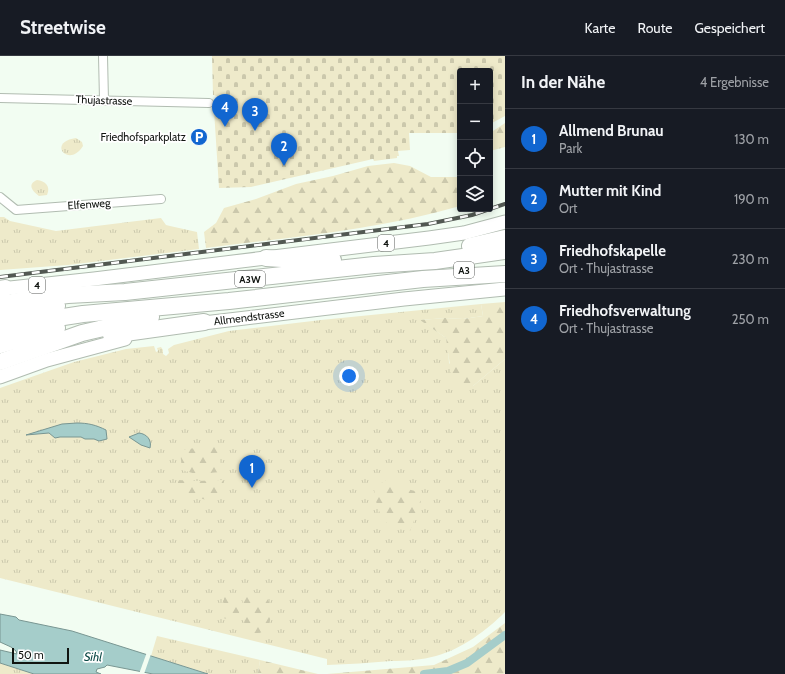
<!DOCTYPE html>
<html lang="de">
<meta charset="utf-8">
<style>
:root{--surface:#171b24;--page:#242831;--text:#f1f3f6;--muted:#9ea1a6;--line:#363941;--accent:#1166d0}
body{margin:0;font-family:Cabin,sans-serif;background:var(--page);color:var(--text)}
.controls{position:absolute;right:12px;top:12px;display:grid;overflow:hidden;border-radius:4px;box-shadow:0 2px 10px #0003}
.controls button{width:36px;height:36px;display:grid;place-items:center;padding:0;border:0;border-bottom:1px solid var(--line);background:var(--surface);color:var(--text);font:20px sans-serif}
.scale{position:absolute;left:12px;bottom:10px;width:57px;box-sizing:border-box;padding-left:4px;border:2px solid #111511;border-top:0;font-size:11px;line-height:14px;white-space:nowrap;color:#111511;-webkit-text-stroke:3px #fff;paint-order:stroke}
.you{position:absolute;left:349px;top:320px;width:14px;height:14px;margin:-10px;border:3px solid #fff;border-radius:50%;background:#1a73e8;box-shadow:0 0 0 6px #1a73e833}
.badge{display:grid;place-items:center;width:26px;height:26px;border-radius:50%;background:var(--accent);color:#fff;font-size:13px;font-weight:700}
.pin{position:absolute;translate:-50% -33px;filter:drop-shadow(0 1px 2px #0008)}
.pin::after{content:'';position:absolute;top:21px;width:14px;height:12px;background:inherit;clip-path:polygon(0 0,100% 0,50% 100%)}
.list{margin:0;padding:0;list-style:none}
h2{display:flex;justify-content:space-between;align-items:center;height:52px;margin:0;padding:0 16px;font-size:17px}
h2 small{font-size:13px;font-weight:400;color:var(--muted)}
.list li{display:grid;grid-template-columns:26px 1fr auto;gap:12px;align-items:center;box-sizing:border-box;height:60px;padding:0 16px;border-top:1px solid var(--line)}
.list b{display:block;font-size:15px;white-space:nowrap}
.list p{margin:0;font-size:13px;white-space:nowrap;color:var(--muted)}
.list em{font-size:13px;font-style:normal;color:var(--muted)}
.icon{flex:none;width:22px;height:22px;fill:none;stroke:currentColor;stroke-width:2;stroke-linecap:round;stroke-linejoin:round}
.map{position:relative;flex:none;width:505px;height:618px;overflow:hidden}
header{display:flex;align-items:center;gap:24px;box-sizing:border-box;height:56px;padding:0 20px;background:var(--surface);border-bottom:1px solid var(--line)}
header strong{font-size:19px}
nav{display:flex;gap:22px;margin-inline-start:auto;font-size:14px}
main{display:flex}
aside{flex:1;background:var(--surface)}
.map>svg:first-child{display:block}
.grass{fill:url(#grass-tufts)}
.forest{fill:url(#forest-firs)}
.cemetery{fill:url(#cemetery-stones)}
.water{fill:#a5cdca;stroke:#799692}
.pier{fill:#f2fdf2}
.lines{fill:none;stroke-linecap:round;stroke-linejoin:round}
.canal{stroke:#a5cdca;stroke-width:8}
.minor-casing{stroke:#b1bcb1;stroke-width:10}
.primary-casing{stroke:#b1bcb1;stroke-width:15}
.motorway-casing{stroke:#b1bcb1;stroke-width:18}
.minor{stroke:#fff;stroke-width:8}
.primary{stroke:#fff;stroke-width:13}
.motorway{stroke:#fff;stroke-width:16}
.rail-casing{stroke:#525852;stroke-width:4}
.rail{stroke:#fff;stroke-width:2.5;stroke-dasharray:8;stroke-linecap:butt}
.labels{text-anchor:middle;stroke-width:3.5;stroke-linejoin:round;paint-order:stroke}
.shield{fill:#fff;stroke:#585b58;stroke-width:1}
.shield-label{font-size:10px;font-weight:bold;fill:#111511}
.street-label{font-size:11px;fill:#111511;stroke:#fff}
.poi-label{font-size:11px;fill:#111511;stroke:#fff;text-anchor:end}
.water-label{font-size:12px;font-style:italic;fill:#074542;stroke:#fff}
</style>
<header>
<strong>Streetwise</strong>
<nav><a>Karte</a><a>Route</a><a>Gespeichert</a></nav>
</header>
<main>
<div class="map">
<svg width="505" height="618" viewBox="0 0 505 618">
<defs>
<pattern id="grass-tufts" width="24" height="20" patternUnits="userSpaceOnUse"><rect width="24" height="20" fill="#eeeaca"/><path d="M3 7l-1-3M5 7V3M7 7l1-3M15 17l-1-3M17 17v-4M19 17l1-3" fill="none" stroke="#cbc8ac"/></pattern>
<pattern id="forest-firs" width="22" height="20" patternUnits="userSpaceOnUse"><rect width="22" height="20" fill="#eeeaca"/><path d="M5 1l3.5 6h-7zM16 11l3.5 6h-7z" fill="#cbc8ac"/></pattern>
<pattern id="cemetery-stones" width="16" height="16" patternUnits="userSpaceOnUse"><rect width="16" height="16" fill="#eeeaca"/><path d="M2 7V4a2 2 0 0 1 4 0v3zM10 15v-3a2 2 0 0 1 4 0v3z" fill="#cbc8ac"/></pattern>
</defs>
<rect width="100%" height="100%" fill="#f2fdf2"/>
<g class="grass">
<path d="M76 82 82 86 83 90C69 113 46 86 76 82Z"/>
<path d="M37 124C45 125 51 130 47 139L39 140C32 135 27 128 37 124Z"/>
<polygon points="0,161 4,161 10,165 56,175 161,162 166,169 170,170 197,176 199,193 68,209 0,214"/>
<path d="M481 248 483 260 463 263 445 262 421 264 446 282 448 289 449 307 473 330 505 303V556C487 574 462 593 436 600 422 604 406 605 391 605 370 607 349 608 327 609V603L0 522V332L74 306 126 293 154 290 156 296 158 295 157 292 161 291 163 294V298L166 300 169 297 168 293 174 289 229 275 321 264Z"/>
<polygon points="157,580 260,604 258,617 262,618 209,618 151,600"/>
<polygon points="0,607 34,618 0,618"/>
</g>
<g class="forest">
<polygon points="505,67 505,91 490,95 490,77"/>
<path d="M394 107 410 110 431 121H460V150C378 174 291 181 206 192L204 176 216 167 224 152 256 143 296 128 333 120 368 110Z"/>
<polygon points="505,246 505,303 473,330 453,330 446,282 420,264 445,262 463,263 483,260 481,248"/>
<polygon points="219,389 221,416 196,418 182,414 180,394"/>
<path d="M392 421 399 431 415 435 421 445 410 475C405 474 397 473 392 471 379 464 375 444 374 432L386 424Z"/>
<polygon points="177,424 197,425 223,424 224,437 207,444 182,438"/>
<path d="M249 536 261 537C263 539 266 541 268 544 273 553 272 578 257 577 253 577 248 575 245 574L242 539Z"/>
<polygon points="224,541 236,542 236,544 238,544 240,566 223,562"/>
<polygon points="505,567 505,617 503,618 327,618 434,609 473,591"/>
<polygon points="260,604 318,618 262,618 258,617"/>
</g>
<polygon class="cemetery" points="212,0 505,0 505,60 490,68 490,15 460,15 460,77 409,77 410,94 398,95 399,100 397,100 397,102 374,105 373,103 251,131 219,132 214,54 218,54 217,40 213,39"/>
<g class="water">
<path d="M77 367C88 367 96 369 106 374L107 383 99 385 94 383H85L81 381H60L55 382 49 377 26 379 62 368Z"/>
<path d="M139 377C147 378 152 384 150 392L141 389 129 381Z"/>
<polygon points="0,558 16,561 19,564 72,575 208,618 153,618 107,609 105,611 97,613 96,616 101,618 34,618 0,607 0,594 17,598 16,595 11,591 0,586"/>
</g>
<polygon class="pier" points="147,596 151,598 144,618 139,618"/>
<g class="lines">
<polyline class="canal" points="424,618 448,615 467,607 505,579"/>
<g class="minor-casing">
<g id="minor">
<polyline points="103,0 104,44"/>
<polyline points="0,42 209,47"/>
<polyline points="0,141 16,154 161,143"/>
</g>
</g>
<g class="primary-casing">
<g id="primary">
<polyline points="0,233 94,223 429,182 464,177 505,166"/>
<polyline points="195,268 404,243 505,233"/>
<polyline points="0,321 47,304 125,283"/>
</g>
</g>
<g class="motorway-casing">
<g id="motorway">
<polyline points="470,190 505,182"/>
<polyline points="266,202 314,205 333,204"/>
<polyline points="0,233 5,232"/>
<polyline points="0,248 31,243 68,239 125,236 374,209 435,205 505,195"/>
<polyline points="4,261 57,250"/>
<polyline points="0,274 44,264 83,258 229,245 423,223 505,218"/>
<polyline points="111,279 204,266"/>
<polyline points="0,289 57,272"/>
<polyline points="0,306 82,277 151,261"/>
</g>
</g>
<use href="#minor" class="minor"/>
<use href="#primary" class="primary"/>
<use href="#motorway" class="motorway"/>
<g class="rail-casing">
<polyline id="rail" points="0,221 428,168 472,159 505,148"/>
</g>
<use href="#rail" class="rail"/>
</g>
<defs>
<g id="parking-disc" transform="scale(0.9)"><circle r="9.5" fill="#1166d0" stroke="#fff"/><path d="M-3.5-5.5H1a3.5 3.5 0 0 1 0 7H-1V5.5H-3.5ZM-1-3.4V-.6H.8a1.4 1.4 0 0 0 0-2.8Z" fill="#fff"/></g>
</defs>
<g fill-rule="evenodd">
<use href="#parking-disc" x="199" y="81"/>
</g>
<g class="labels">
<g class="shield">
<rect x="378" y="179" width="16" height="16" rx="3"/>
<rect x="454" y="206" width="20" height="16" rx="3"/>
<rect x="235" y="215" width="30" height="16" rx="3"/>
<rect x="29" y="221" width="16" height="16" rx="3"/>
</g>
<g class="shield-label">
<text x="386" y="191">4</text>
<text x="464" y="218">A3</text>
<text x="250" y="227">A3W</text>
<text x="37" y="233">4</text>
</g>
<g class="street-label">
<text transform="translate(104 44) rotate(2)" y="4">Thujastrasse</text>
<text transform="translate(89 148) rotate(-4)" y="4">Elfenweg</text>
<text transform="translate(249 261) rotate(-7)" y="4">Allmendstrasse</text>
</g>
<g class="poi-label">
<text x="186" y="85">Friedhofsparkplatz</text>
</g>
<g class="water-label">
<text transform="translate(93 601) rotate(2)" y="4">Sihl</text>
</g>
</g>
</svg>
<div class="controls">
<button>+</button>
<button>−</button>
<button><svg class="icon" aria-label="locate" viewBox="0 0 24 24"><circle cx="12" cy="12" r="6"/><path d="M12 2v4M12 18v4M2 12h4M18 12h4"/></svg></button>
<button><svg class="icon" aria-label="layers" viewBox="0 0 24 24"><path d="M12 4l9 5-9 5-9-5zM3 14l9 5 9-5"/></svg></button>
</div>
<div class="scale">50 m</div>
<div class="you"></div>
<div class="pin badge" style="left:252px;top:432px">1</div>
<div class="pin badge" style="left:284px;top:110px">2</div>
<div class="pin badge" style="left:255px;top:75px">3</div>
<div class="pin badge" style="left:225px;top:71px">4</div>
</div>
<aside>
<h2>In der Nähe<small>4 Ergebnisse</small></h2>
<ul class="list">
<li><span class="badge">1</span><div><b>Allmend Brunau</b><p>Park</p></div><em>130 m</em></li>
<li><span class="badge">2</span><div><b>Mutter mit Kind</b><p>Ort</p></div><em>190 m</em></li>
<li><span class="badge">3</span><div><b>Friedhofskapelle</b><p>Ort · Thujastrasse</p></div><em>230 m</em></li>
<li><span class="badge">4</span><div><b>Friedhofsverwaltung</b><p>Ort · Thujastrasse</p></div><em>250 m</em></li>
</ul>
</aside>
</main>
